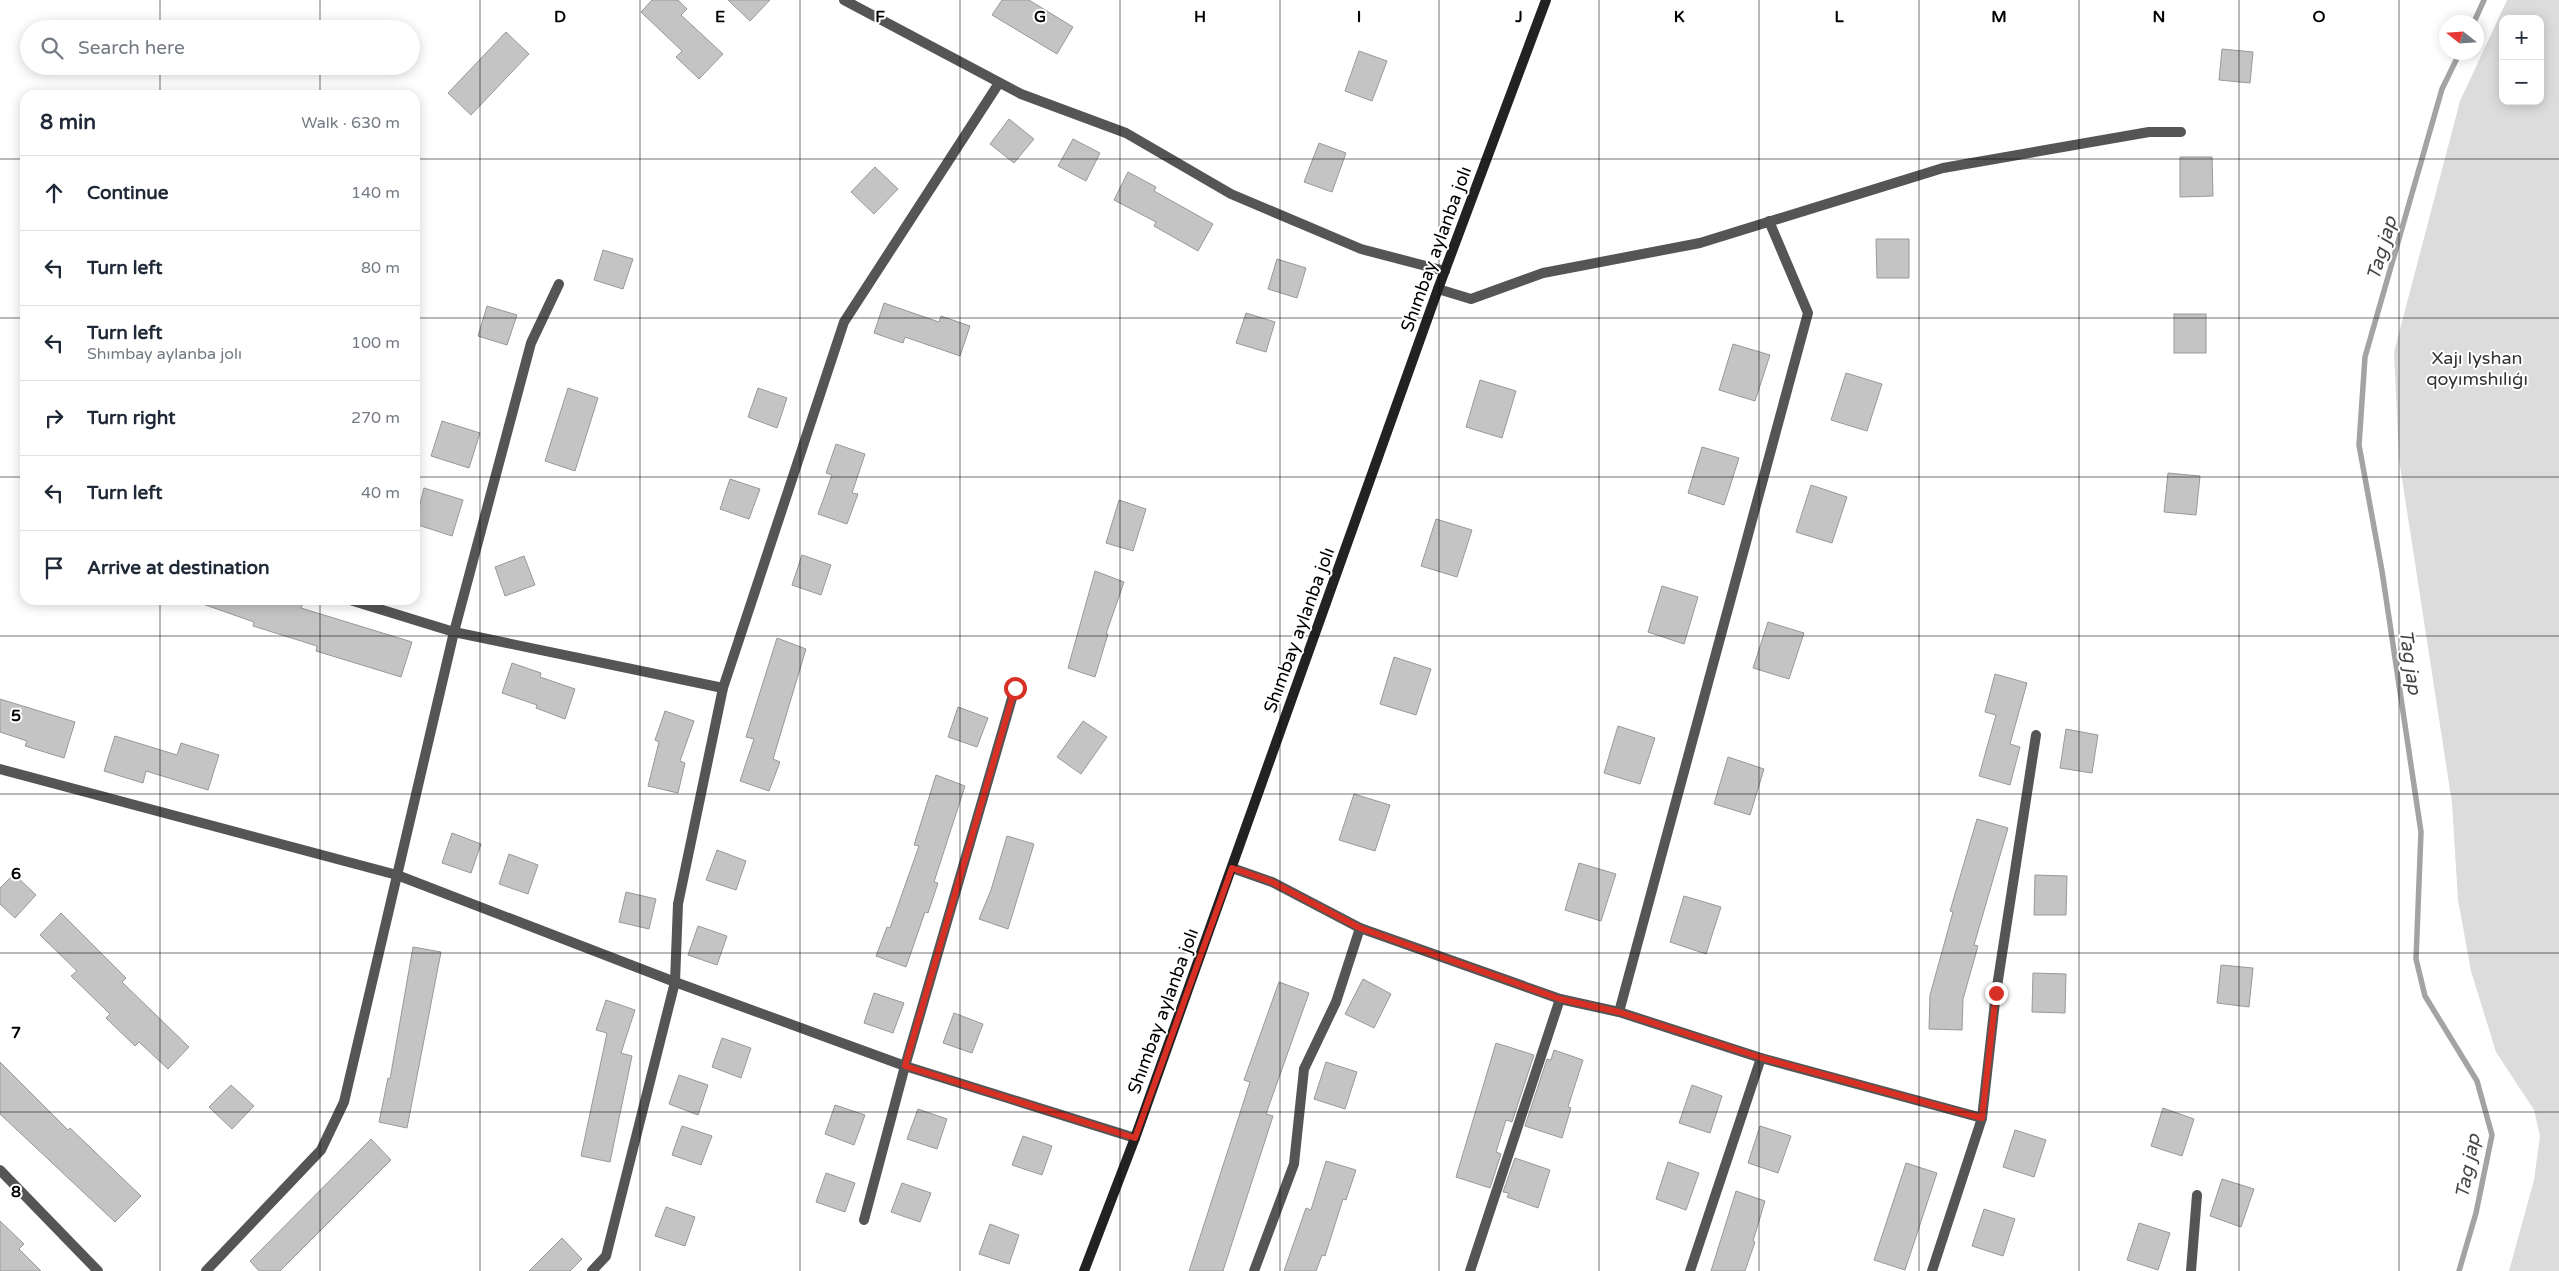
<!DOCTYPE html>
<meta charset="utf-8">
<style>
:root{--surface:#fff;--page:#f2f2f3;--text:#1f2937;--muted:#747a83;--line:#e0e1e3}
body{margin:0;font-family:"Varela Round",sans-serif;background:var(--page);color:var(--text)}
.controls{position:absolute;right:15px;top:15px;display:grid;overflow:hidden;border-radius:10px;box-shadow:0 2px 12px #0003}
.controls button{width:45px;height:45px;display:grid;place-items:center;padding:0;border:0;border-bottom:1px solid var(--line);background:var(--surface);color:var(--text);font:25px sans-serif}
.compass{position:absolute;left:2439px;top:15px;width:45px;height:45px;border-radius:50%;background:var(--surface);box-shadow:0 2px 12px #0003;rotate:287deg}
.stop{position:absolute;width:15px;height:15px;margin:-11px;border:4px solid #d93025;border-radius:50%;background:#fff}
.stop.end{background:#d93025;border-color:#fff;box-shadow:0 1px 5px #0008}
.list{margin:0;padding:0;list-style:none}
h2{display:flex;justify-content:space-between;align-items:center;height:65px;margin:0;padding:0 20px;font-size:21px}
h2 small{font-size:16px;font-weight:400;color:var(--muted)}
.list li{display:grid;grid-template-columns:32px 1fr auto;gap:15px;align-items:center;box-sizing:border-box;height:75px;padding:0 20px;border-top:1px solid var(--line)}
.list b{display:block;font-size:19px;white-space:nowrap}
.list p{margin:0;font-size:16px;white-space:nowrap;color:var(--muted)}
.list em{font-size:16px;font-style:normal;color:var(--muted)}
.icon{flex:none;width:28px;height:28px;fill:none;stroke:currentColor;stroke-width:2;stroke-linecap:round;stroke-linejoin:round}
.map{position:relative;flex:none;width:2559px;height:1271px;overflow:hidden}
.search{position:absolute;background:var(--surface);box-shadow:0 2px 12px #0003;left:20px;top:20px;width:400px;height:55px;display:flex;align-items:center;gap:12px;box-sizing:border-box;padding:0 18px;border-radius:28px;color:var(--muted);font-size:19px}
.panel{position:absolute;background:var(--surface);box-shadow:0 2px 12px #0003;left:20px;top:90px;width:400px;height:515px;border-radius:15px}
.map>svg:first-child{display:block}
.green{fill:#dcdcdc;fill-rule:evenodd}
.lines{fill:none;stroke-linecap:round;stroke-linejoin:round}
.stream{stroke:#a3a3a3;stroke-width:5.5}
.building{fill:#c4c4c4;stroke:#999}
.street{stroke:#555;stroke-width:10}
.secondary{stroke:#222;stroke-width:10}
.route{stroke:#d93025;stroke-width:6}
.grid{fill:none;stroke:#000;stroke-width:1;stroke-opacity:0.55}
.labels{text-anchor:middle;stroke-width:4;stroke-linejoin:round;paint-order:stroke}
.street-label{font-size:18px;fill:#000;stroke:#fff}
.park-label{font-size:18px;fill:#333;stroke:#fff}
.water-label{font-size:19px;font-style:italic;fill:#444;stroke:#fff}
.grid-label{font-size:16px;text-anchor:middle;font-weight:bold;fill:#000;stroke:#fff;stroke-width:4;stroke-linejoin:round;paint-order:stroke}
</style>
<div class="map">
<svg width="2559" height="1271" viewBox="0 0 2559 1271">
<rect width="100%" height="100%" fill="#fff"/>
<path class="green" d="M2507 0H2559V1271H2509L2534 1180 2540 1136 2534 1110 2496 1052 2471 971 2458 900 2452 803 2399 459 2394 352 2460 101ZM2503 19H2540V101H2503Z"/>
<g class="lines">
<g class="stream">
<polyline points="2474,22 2484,0"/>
<polyline points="2459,1271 2476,1213 2492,1135 2477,1081 2425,996 2416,959 2421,832 2382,571 2359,445 2365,357 2442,89 2460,52"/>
</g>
</g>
<g class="building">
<polygon points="652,0 678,0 687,9 681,15 723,54 699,79 676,57 682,51 641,12"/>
<polygon points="728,0 770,0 750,21"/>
<polygon points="1002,0 1029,0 1073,27 1057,54 992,15"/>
<polygon points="506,32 529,54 471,115 448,93"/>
<polygon points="2222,49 2253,52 2250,83 2219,80"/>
<polygon points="1359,51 1387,61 1372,101 1345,91"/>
<polygon points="1009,119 1034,139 1014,163 990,144"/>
<polygon points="1073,139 1100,153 1086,181 1058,166"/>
<polygon points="1319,143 1346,153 1332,192 1304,182"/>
<polygon points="2180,157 2212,157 2213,196 2180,197"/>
<polygon points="875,167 898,189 874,214 851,192"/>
<polygon points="1128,172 1156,187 1154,191 1213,224 1198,251 1154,226 1156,222 1114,200"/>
<polygon points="1876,239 1909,239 1909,278 1877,278"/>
<polygon points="603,250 633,259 623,289 594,280"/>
<polygon points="1277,259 1306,268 1297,298 1268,289"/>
<polygon points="884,303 939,322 941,316 970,326 960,356 905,337 903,343 874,333"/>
<polygon points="487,306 517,315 507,345 478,336"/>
<polygon points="1246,313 1275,322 1266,352 1236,343"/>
<rect x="2174" y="314" width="32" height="39"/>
<polygon points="1733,344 1770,355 1755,401 1719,390"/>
<polygon points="1846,373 1882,384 1867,431 1831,420"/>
<polygon points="1480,380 1516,391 1502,438 1466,427"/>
<polygon points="568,388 598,398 575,471 545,461"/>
<polygon points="758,388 787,398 777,428 748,417"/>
<polygon points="442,421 480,433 469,468 431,456"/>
<polygon points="836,444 865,454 852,493 858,494 847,524 818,514 832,475 826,473"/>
<polygon points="1702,447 1739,458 1724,505 1688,493"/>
<polygon points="2168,473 2200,476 2196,515 2164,512"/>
<polygon points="730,479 760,489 749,519 720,509"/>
<polygon points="1811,485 1847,497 1832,543 1796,532"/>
<polygon points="424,488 463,500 452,536 415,524"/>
<polygon points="1119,500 1146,509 1133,551 1106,543"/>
<polygon points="1436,519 1472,530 1457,577 1421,566"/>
<polygon points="802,555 831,565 821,595 792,585"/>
<polygon points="524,556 535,585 505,596 495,567"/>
<polygon points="1095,571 1124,582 1106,634 1108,634 1095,677 1068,668"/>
<polygon points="1662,586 1698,597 1684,644 1648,632"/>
<polygon points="198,600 294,600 303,603 301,608 412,642 401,677 316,651 317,646 253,626 254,622 197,602"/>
<polygon points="1768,622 1804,633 1789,679 1753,668"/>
<polygon points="777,638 806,649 773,759 780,762 769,791 740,781 754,739 746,737"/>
<polygon points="1394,657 1431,669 1416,715 1380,704"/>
<polygon points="512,663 541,673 540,677 575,689 565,719 536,708 537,705 502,693"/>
<polygon points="1995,674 2027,683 2010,744 2020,747 2010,785 1979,776 1996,715 1985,712"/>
<polygon points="0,699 75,722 64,758 25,746 27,741 0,732"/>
<polygon points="958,707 988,718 977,747 948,737"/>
<polygon points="665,711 694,721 680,761 685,763 678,793 648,786 659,742 655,740"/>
<polygon points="1083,721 1107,737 1081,774 1057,757"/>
<polygon points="1618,726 1655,738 1640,784 1604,773"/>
<polygon points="2066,729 2098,735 2092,773 2060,768"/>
<polygon points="115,736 177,755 181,743 219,755 208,790 146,771 143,783 104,771"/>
<polygon points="1728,757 1764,769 1750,815 1714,804"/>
<polygon points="936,775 965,786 934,882 938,883 928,913 925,912 906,967 876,956 887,927 890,928 919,846 914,845"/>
<polygon points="1354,794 1390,805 1375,851 1339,840"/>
<polygon points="1977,819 2008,828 1974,945 1978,946 1963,999 1962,1030 1929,1029 1930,995 1953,912 1950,911"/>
<polygon points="452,833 481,844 471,873 442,863"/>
<polygon points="1007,836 1034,844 1008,929 979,919 991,890"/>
<polygon points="717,850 746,861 736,890 706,880"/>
<polygon points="509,854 538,865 528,894 499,884"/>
<polygon points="1579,863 1616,874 1601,921 1565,910"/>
<polygon points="14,874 36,895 15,918 0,904 0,888"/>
<polygon points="2035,875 2067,876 2066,915 2034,915"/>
<polygon points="626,892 656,899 649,929 619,922"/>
<polygon points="1684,896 1721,907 1706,954 1670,942"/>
<polygon points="61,913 126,978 122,982 189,1047 168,1069 139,1042 135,1046 106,1018 110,1014 71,976 77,971 40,935"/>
<polygon points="698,926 727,936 717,965 688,955"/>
<polygon points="413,947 441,952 407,1128 379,1122 388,1078 390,1079"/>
<polygon points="2221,965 2253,968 2249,1007 2217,1003"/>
<polygon points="2033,973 2066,974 2065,1013 2032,1012"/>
<polygon points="1363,979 1391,994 1374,1028 1345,1014"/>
<polygon points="1279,982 1309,993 1266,1114 1273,1116 1223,1271 1189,1271 1250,1082 1244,1080"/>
<polygon points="874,993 904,1003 893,1033 864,1023"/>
<polygon points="606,1000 635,1010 621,1053 632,1056 610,1162 581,1156 607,1033 596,1030"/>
<polygon points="954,1013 983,1024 972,1053 943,1043"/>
<polygon points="722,1038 751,1048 741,1078 712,1067"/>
<polygon points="1496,1043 1534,1055 1512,1122 1506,1120 1496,1152 1501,1154 1490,1188 1456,1177"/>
<polygon points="1554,1050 1583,1060 1568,1107 1571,1108 1562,1138 1525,1126 1547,1059 1551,1060"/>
<polygon points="0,1062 68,1130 70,1128 141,1196 115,1222 0,1114"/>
<polygon points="1326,1062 1357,1072 1345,1109 1314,1099"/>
<polygon points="679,1075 708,1085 698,1115 669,1104"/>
<polygon points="231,1085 254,1106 232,1129 209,1107"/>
<polygon points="1692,1085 1722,1096 1710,1133 1679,1123"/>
<polygon points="835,1105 865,1115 854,1145 825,1134"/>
<polygon points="2163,1108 2194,1119 2182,1156 2151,1146"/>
<polygon points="918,1109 947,1119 937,1149 907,1139"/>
<polygon points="682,1126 712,1136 701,1165 672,1155"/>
<polygon points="1760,1126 1791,1136 1778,1173 1748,1163"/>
<polygon points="2015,1130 2046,1140 2034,1177 2003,1167"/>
<polygon points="1023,1136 1052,1146 1042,1175 1012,1165"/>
<polygon points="371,1139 391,1160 280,1271 259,1271 250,1261"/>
<polygon points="1515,1158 1550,1170 1538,1208 1507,1197 1509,1193 1503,1192"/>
<polygon points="1326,1161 1356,1170 1346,1200 1343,1199 1325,1256 1322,1255 1316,1271 1284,1271 1306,1208 1311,1210"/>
<polygon points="1668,1162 1699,1173 1686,1210 1656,1199"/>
<polygon points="1906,1163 1937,1173 1905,1270 1874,1260"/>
<polygon points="826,1173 855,1183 845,1212 816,1202"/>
<polygon points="2222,1179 2254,1189 2241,1227 2210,1216"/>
<polygon points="902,1183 931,1193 920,1222 891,1212"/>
<polygon points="1736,1191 1765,1201 1753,1241 1755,1242 1745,1271 1711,1271"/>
<polygon points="666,1207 695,1217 685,1246 655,1236"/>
<polygon points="1984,1209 2015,1219 2003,1256 1972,1246"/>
<polygon points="0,1221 24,1244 19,1249 41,1271 0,1271"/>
<polygon points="2139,1223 2170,1233 2158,1270 2127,1260"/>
<polygon points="990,1224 1019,1235 1009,1264 979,1254"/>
<polygon points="562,1238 582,1259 570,1271 529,1271"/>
</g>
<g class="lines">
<g class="street">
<polyline points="844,0 1021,94 1126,133 1231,194 1361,249 1445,271"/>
<polyline points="1438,289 1471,299 1543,273 1700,243 1943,168 2149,132 2181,132"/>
<polyline points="350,600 454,632 723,688"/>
<polyline points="0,769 397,875 675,982 905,1066 1135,1138"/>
<polyline points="1232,868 1272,882 1360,928 1560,999 1619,1012 1761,1058 1982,1118"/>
<polyline points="1619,1012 1808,313 1769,221"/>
<polyline points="0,1170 98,1271"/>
<polyline points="864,1220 905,1066 1015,688"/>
<polyline points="206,1271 321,1150 344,1102 454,632 531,343 559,284"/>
<polyline points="592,1271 606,1256 675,982 678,904 723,688 844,322 999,83"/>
<polyline points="1254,1271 1294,1164 1304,1069 1336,1002 1360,928"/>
<polyline points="1470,1271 1560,999"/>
<polyline points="1690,1271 1761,1058"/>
<polyline points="1932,1271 1982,1118 1996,993 2036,735"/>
<polyline points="2191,1271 2197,1195"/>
</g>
<polyline class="secondary" points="1084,1271 1135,1138 1438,289 1546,0"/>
</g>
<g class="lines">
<polyline class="route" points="1015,688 905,1066 1135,1138 1232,868 1272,882 1360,928 1560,999 1619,1012 1762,1058 1982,1118 1996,993"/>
</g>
<path class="grid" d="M160 0V29M320 0V29M480 0V1271M640 0V1271M800 0V1271M960 0V1271M1120 0V1271M1280 0V1271M1439 0V1271M1599 0V1271M1759 0V1271M1919 0V1271M2079 0V1271M2239 0V1271M2399 0V1271M160 66V95M320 66V95M0 159H25M415 159H2559M0 318H25M415 318H2559M0 477H25M415 477H2559M160 600V1271M320 600V1271M0 636H2559M0 794H2559M0 953H2559M0 1112H2559"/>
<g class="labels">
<g class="street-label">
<text transform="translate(1436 249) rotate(-70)" y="6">Shımbay aylanba jolı</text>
<text transform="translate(1299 630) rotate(-70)" y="6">Shımbay aylanba jolı</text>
<text transform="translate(1163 1011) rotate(-70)" y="6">Shımbay aylanba jolı</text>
</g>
<g class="park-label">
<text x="2477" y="364">Xajı Iyshan<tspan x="2477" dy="21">qoyımshılıǵı</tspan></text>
</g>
<g class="water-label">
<text transform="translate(2381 248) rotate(-74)" y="7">Tag jap</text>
<text transform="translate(2411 662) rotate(82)" y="7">Tag jap</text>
<text transform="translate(2467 1166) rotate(-79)" y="7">Tag jap</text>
</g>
</g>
<g class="grid-label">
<text x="560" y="22">D</text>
<text x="720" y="22">E</text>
<text x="880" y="22">F</text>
<text x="1040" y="22">G</text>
<text x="1200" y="22">H</text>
<text x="1359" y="22">I</text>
<text x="1519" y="22">J</text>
<text x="1679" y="22">K</text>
<text x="1839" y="22">L</text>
<text x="1999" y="22">M</text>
<text x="2159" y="22">N</text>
<text x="2319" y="22">O</text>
<text x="16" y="721">5</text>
<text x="16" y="879">6</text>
<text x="16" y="1038">7</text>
<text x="16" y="1197">8</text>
</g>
</svg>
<div class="controls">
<button>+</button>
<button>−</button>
</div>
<svg class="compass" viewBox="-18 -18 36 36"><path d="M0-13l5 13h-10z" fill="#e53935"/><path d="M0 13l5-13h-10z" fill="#747a83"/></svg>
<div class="stop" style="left:1015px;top:688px"></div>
<div class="stop end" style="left:1996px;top:993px"></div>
<div class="search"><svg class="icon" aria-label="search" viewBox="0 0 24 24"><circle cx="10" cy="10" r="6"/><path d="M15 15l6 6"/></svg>Search here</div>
<section class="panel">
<h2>8 min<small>Walk · 630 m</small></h2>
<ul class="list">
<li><svg class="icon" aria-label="ahead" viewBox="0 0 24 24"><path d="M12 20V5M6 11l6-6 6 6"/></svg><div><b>Continue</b></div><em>140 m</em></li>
<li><svg class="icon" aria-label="left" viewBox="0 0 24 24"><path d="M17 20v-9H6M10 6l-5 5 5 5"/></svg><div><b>Turn left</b></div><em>80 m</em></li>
<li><svg class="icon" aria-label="left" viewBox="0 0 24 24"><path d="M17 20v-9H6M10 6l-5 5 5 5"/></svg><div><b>Turn left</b><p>Shımbay aylanba jolı</p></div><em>100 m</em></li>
<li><svg class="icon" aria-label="right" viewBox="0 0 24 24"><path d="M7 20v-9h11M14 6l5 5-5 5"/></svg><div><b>Turn right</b></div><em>270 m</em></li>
<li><svg class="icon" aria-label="left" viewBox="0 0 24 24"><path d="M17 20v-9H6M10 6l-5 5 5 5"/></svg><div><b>Turn left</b></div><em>40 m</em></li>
<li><svg class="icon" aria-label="arrive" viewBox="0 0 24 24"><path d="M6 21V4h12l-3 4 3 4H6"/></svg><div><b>Arrive at destination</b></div></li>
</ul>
</section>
</div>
